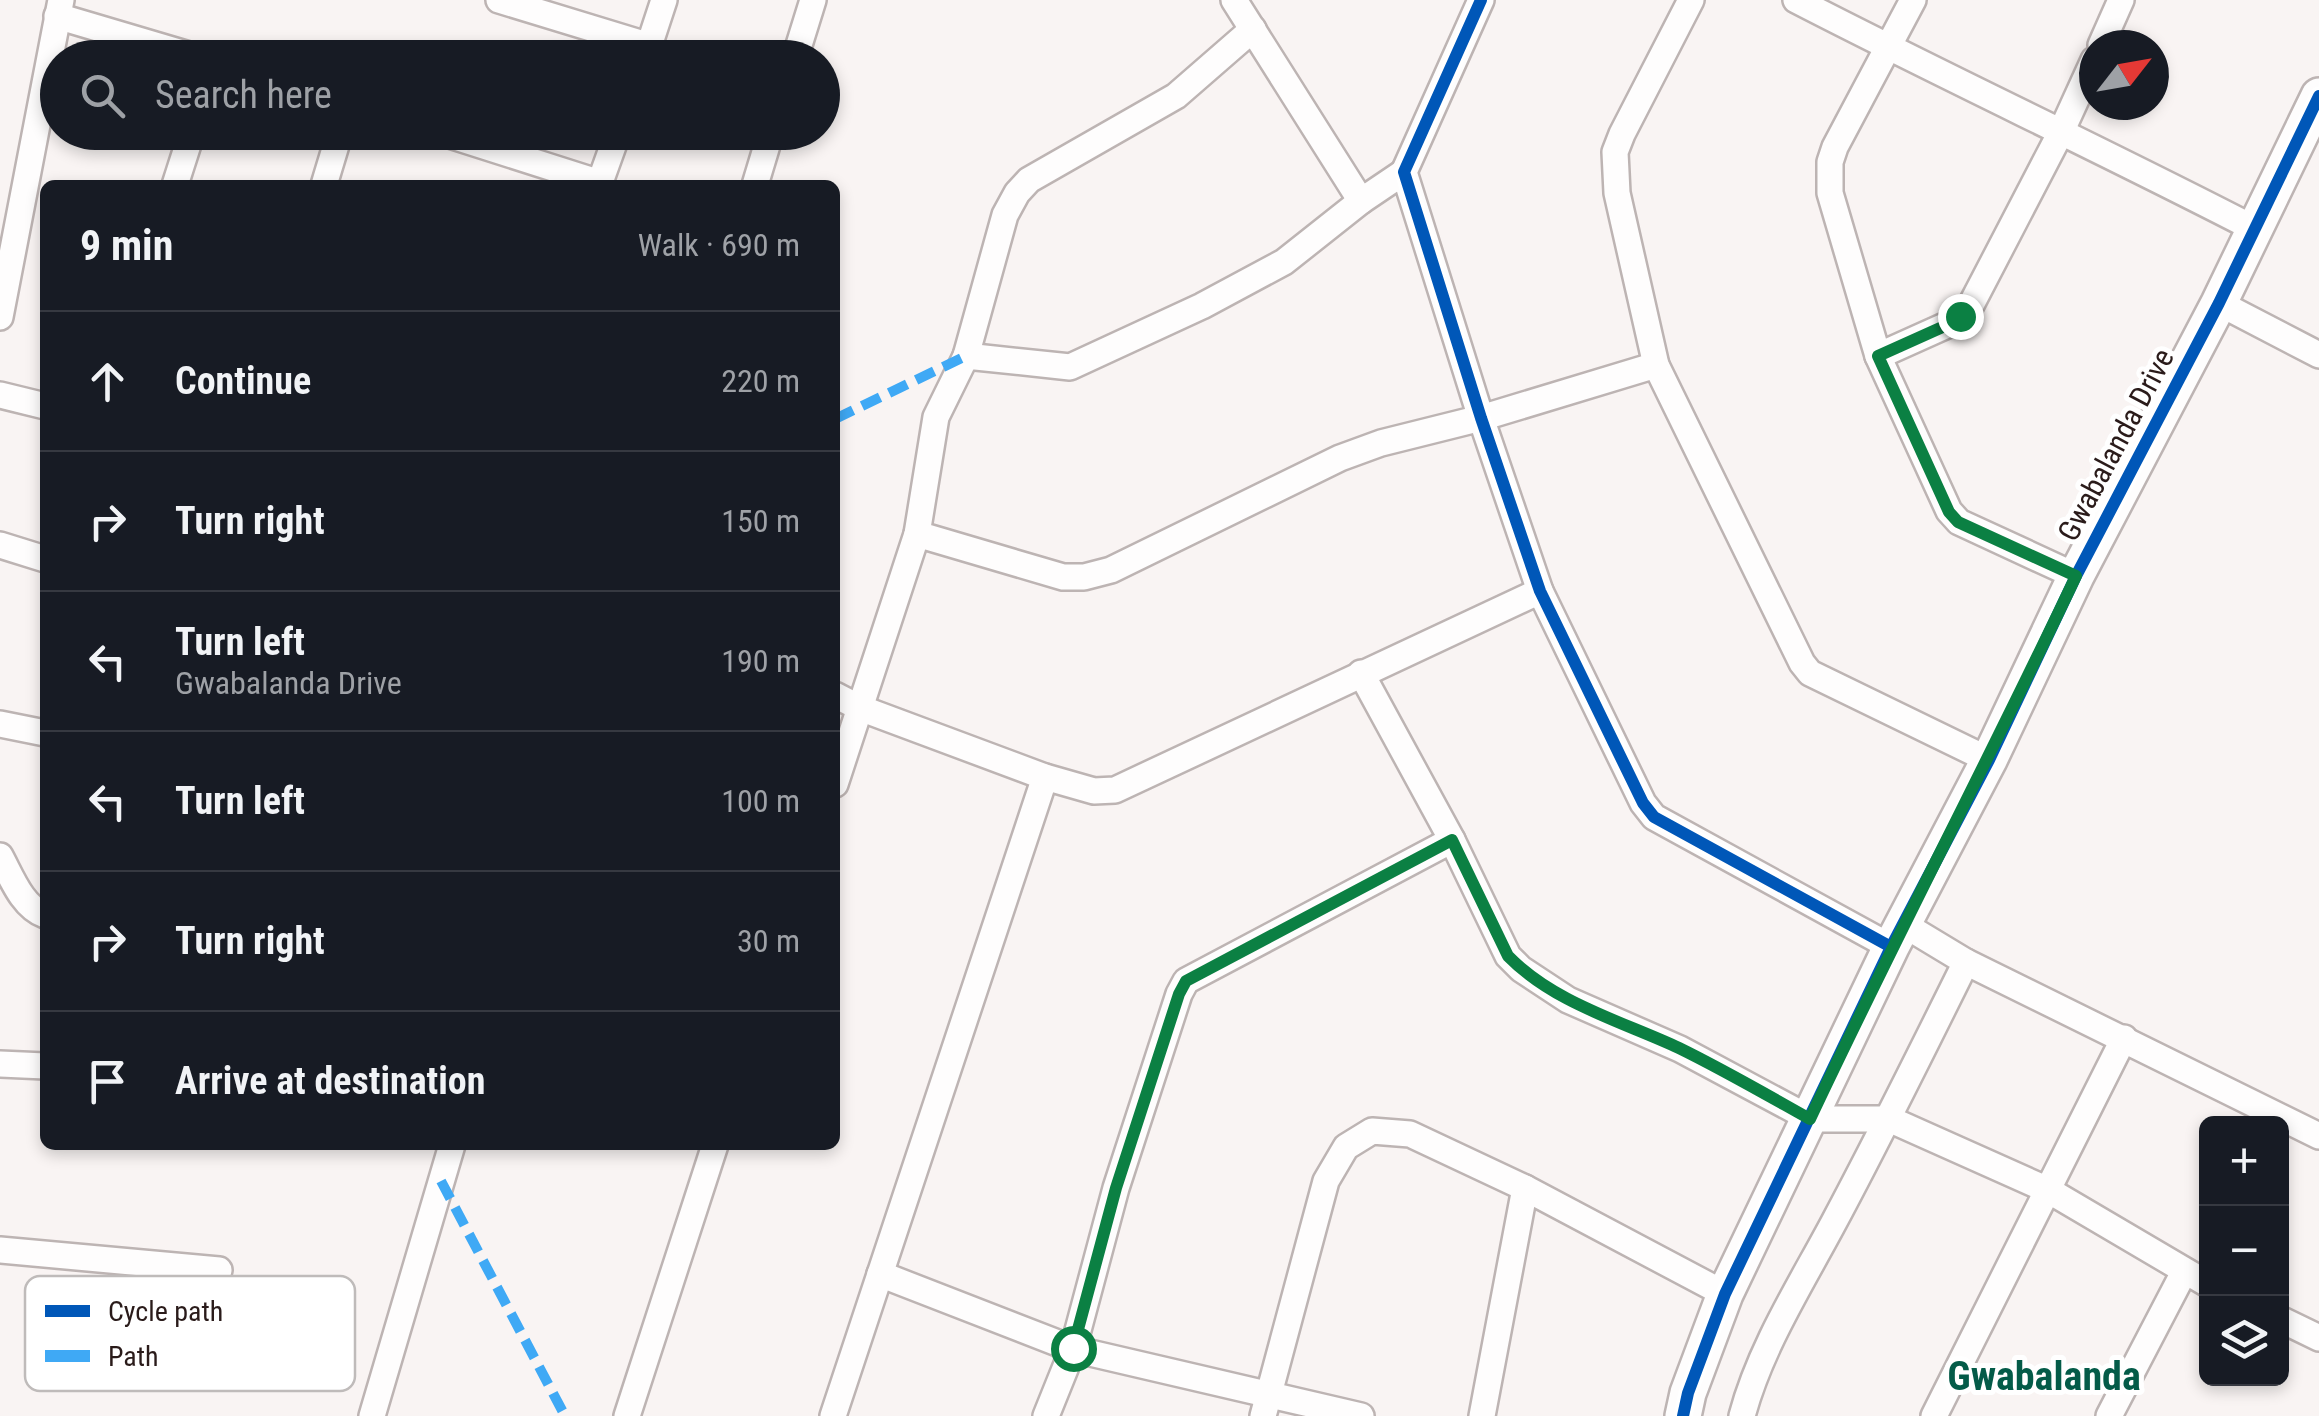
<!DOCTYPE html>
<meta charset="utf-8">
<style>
:root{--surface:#171b24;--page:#20242c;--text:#f1f3f6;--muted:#9ea1a6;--line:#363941}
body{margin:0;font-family:"Roboto Condensed",sans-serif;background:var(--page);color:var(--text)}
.controls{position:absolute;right:30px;bottom:30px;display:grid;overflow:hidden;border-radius:15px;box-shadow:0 5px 15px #0003}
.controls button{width:90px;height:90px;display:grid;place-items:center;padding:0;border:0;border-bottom:2px solid var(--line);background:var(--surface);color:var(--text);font:50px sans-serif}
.compass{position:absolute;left:2079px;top:30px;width:90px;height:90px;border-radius:50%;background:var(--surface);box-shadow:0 5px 15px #0003;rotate:59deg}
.stop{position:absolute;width:30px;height:30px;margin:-22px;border:8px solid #0b8043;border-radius:50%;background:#fff}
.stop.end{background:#0b8043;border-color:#fff;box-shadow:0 2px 10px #0008}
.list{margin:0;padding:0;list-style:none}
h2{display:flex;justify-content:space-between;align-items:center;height:130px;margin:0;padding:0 40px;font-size:42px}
h2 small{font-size:32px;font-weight:400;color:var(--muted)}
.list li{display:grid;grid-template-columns:65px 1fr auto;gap:30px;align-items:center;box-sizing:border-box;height:140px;padding:0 40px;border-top:2px solid var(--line)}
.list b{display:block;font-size:38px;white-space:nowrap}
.list p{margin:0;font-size:32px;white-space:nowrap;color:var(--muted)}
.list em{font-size:32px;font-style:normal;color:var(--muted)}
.icon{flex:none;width:55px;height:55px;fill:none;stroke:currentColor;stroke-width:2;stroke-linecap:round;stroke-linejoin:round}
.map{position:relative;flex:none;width:2319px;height:1416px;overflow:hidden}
.search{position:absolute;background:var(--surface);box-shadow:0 5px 15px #0003;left:40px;top:40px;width:800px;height:110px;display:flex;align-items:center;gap:25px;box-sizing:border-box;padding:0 35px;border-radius:55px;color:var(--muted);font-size:38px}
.panel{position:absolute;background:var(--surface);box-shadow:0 5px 15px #0003;left:40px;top:180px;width:800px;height:970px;border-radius:15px}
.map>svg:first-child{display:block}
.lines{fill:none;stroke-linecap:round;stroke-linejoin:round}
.street-casing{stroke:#bdb4b3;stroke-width:30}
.secondary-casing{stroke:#bdb4b3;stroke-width:40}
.street{stroke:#fefdfd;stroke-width:25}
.secondary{stroke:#fefdfd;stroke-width:35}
.quiet{stroke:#3fa9f5;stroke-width:10;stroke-dasharray:20 10;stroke-linecap:butt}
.cycleway-casing{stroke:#fff;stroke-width:19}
.cycleway{stroke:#0057b8;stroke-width:12}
.route{stroke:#0b8043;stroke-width:12}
.labels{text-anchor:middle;stroke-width:10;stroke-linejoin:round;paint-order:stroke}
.street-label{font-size:30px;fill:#2a1b1a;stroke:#fff}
.district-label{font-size:40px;font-weight:bold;fill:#045b48;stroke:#fff}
.key{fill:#fff;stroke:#bfbbba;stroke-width:2.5}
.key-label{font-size:28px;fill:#2a1b1a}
</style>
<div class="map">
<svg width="2319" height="1416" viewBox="0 0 2319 1416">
<rect width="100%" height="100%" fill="#f9f4f3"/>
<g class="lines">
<g class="street-casing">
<g id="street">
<polyline points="499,0 650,46"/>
<polyline points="1234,0 1361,201"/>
<polyline points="1481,0 1404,172 1481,418 1540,591 1643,803 1654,817 1891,947"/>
<polyline points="1691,0 1622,134 1615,152 1617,193 1656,365 1802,663 1810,673 1989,760"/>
<path d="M1796 0C1947 78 2102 150 2253 228"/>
<polyline points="1913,0 1835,147 1830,162 1830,193 1878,356 1949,511 1959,522 2076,576"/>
<polyline points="57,16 199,58"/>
<polyline points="2101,45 2121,0"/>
<polyline points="645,58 664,0"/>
<polyline points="795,58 813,0"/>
<polyline points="440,132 600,183"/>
<polyline points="175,185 192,132"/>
<polyline points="324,185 340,132"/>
<polyline points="599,185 618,132"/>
<polyline points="755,185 771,132"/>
<polyline points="2219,303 2319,355"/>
<polyline points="0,317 61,0"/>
<polyline points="966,356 1070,367 1202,306 1284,262 1361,201 1404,172"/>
<polyline points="1878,356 1947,325 1971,305 2062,130 2094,60"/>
<polyline points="0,395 45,406"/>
<polyline points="917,534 1063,577 1084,577 1111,570 1340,458 1381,443 1481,418 1656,365"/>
<polyline points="0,545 45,559"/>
<polyline points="1361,673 1452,840 1508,956 1521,969 1568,1000 1680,1049 1811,1119 1889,1119 2048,1190 2206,1283"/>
<polyline points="835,695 860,708 1045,777 1094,791 1115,790 1540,591"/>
<polyline points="0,724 45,733"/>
<polyline points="835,784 917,534 936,417 966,356 1005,215 1017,193 1029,180 1176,96 1253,29"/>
<path d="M0 856C11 876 22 907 45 915"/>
<polyline points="1966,962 2319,1136"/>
<polyline points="0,1064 45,1066"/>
<polyline points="0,1250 219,1270"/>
<polyline points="880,1274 1073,1349 1361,1416"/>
<polyline points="2282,1320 2319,1338"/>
<polyline points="372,1416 452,1145"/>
<polyline points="627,1416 715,1145"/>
<polyline points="833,1416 1045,777"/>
<polyline points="1046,1416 1073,1349 1116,1188 1179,994 1186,981 1452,840"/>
<polyline points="1263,1416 1326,1181 1346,1147 1372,1131 1410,1134 1525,1188 1725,1294"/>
<polyline points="1482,1416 1525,1188"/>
<path d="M1742 1416C1760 1348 1801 1284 1834 1222 1880 1136 1923 1049 1966 962L1903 924"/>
<polyline points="1934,1416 2124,1038"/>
<polyline points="2109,1416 2184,1272"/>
</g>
</g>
<g class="secondary-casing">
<polyline id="secondary" points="1683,1416 1688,1393 1725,1294 1891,947 1989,760 2076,576 2219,303 2319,96"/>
</g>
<use href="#street" class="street"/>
<use href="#secondary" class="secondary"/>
<g class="quiet">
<polyline points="835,419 966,356"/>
<polyline points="441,1181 565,1416"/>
</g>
<g class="cycleway-casing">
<g id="cycleway">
<polyline points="1481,0 1404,172 1481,418 1540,591 1643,803 1654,817 1891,947"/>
<polyline points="1683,1416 1688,1393 1725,1294 1891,947 1989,760 2076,576 2219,303 2319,96"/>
</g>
</g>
<use href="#cycleway" class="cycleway"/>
</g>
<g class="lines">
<path class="route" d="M1073 1348 1116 1188 1179 994 1186 981 1452 840 1508 956C1554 1003 1621 1021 1679 1048 1724 1070 1767 1095 1810 1119 1896 936 1990 758 2076 576L1958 522 1949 512 1878 356 1947 325 1960 316"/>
</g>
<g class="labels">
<g class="street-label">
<text transform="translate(2116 445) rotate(-62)" y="10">Gwabalanda Drive</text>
</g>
<g class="district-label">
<text x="2044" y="1390">Gwabalanda</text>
</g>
</g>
<rect x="25" y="1276" width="330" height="115" rx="15" class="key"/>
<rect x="45" y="1305" width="45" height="12" fill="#0057b8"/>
<rect x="45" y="1350" width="45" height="12" fill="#3fa9f5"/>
<g class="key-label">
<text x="108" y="1321">Cycle path</text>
<text x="108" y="1366">Path</text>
</g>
</svg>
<div class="controls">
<button>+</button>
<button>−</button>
<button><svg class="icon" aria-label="layers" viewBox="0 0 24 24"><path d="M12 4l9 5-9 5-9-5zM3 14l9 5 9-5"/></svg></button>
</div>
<svg class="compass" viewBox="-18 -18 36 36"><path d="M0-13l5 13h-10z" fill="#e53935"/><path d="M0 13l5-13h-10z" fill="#9ea1a6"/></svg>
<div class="stop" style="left:1073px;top:1348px"></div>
<div class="stop end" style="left:1960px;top:316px"></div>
<div class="search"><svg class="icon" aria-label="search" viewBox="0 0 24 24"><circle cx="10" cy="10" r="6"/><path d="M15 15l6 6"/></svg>Search here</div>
<section class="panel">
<h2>9 min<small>Walk · 690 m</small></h2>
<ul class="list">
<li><svg class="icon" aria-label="ahead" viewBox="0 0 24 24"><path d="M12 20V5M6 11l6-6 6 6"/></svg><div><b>Continue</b></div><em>220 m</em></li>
<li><svg class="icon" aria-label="right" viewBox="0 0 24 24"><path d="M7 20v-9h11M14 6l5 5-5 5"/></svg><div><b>Turn right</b></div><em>150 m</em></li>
<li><svg class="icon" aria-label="left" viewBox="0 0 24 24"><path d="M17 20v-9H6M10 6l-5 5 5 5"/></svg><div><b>Turn left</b><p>Gwabalanda Drive</p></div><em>190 m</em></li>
<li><svg class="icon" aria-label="left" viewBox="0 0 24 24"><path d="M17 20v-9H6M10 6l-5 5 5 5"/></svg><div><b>Turn left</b></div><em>100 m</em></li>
<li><svg class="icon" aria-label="right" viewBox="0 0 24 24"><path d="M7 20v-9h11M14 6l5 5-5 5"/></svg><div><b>Turn right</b></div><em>30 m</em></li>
<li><svg class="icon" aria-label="arrive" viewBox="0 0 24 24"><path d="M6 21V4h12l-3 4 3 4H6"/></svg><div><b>Arrive at destination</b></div></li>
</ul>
</section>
</div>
